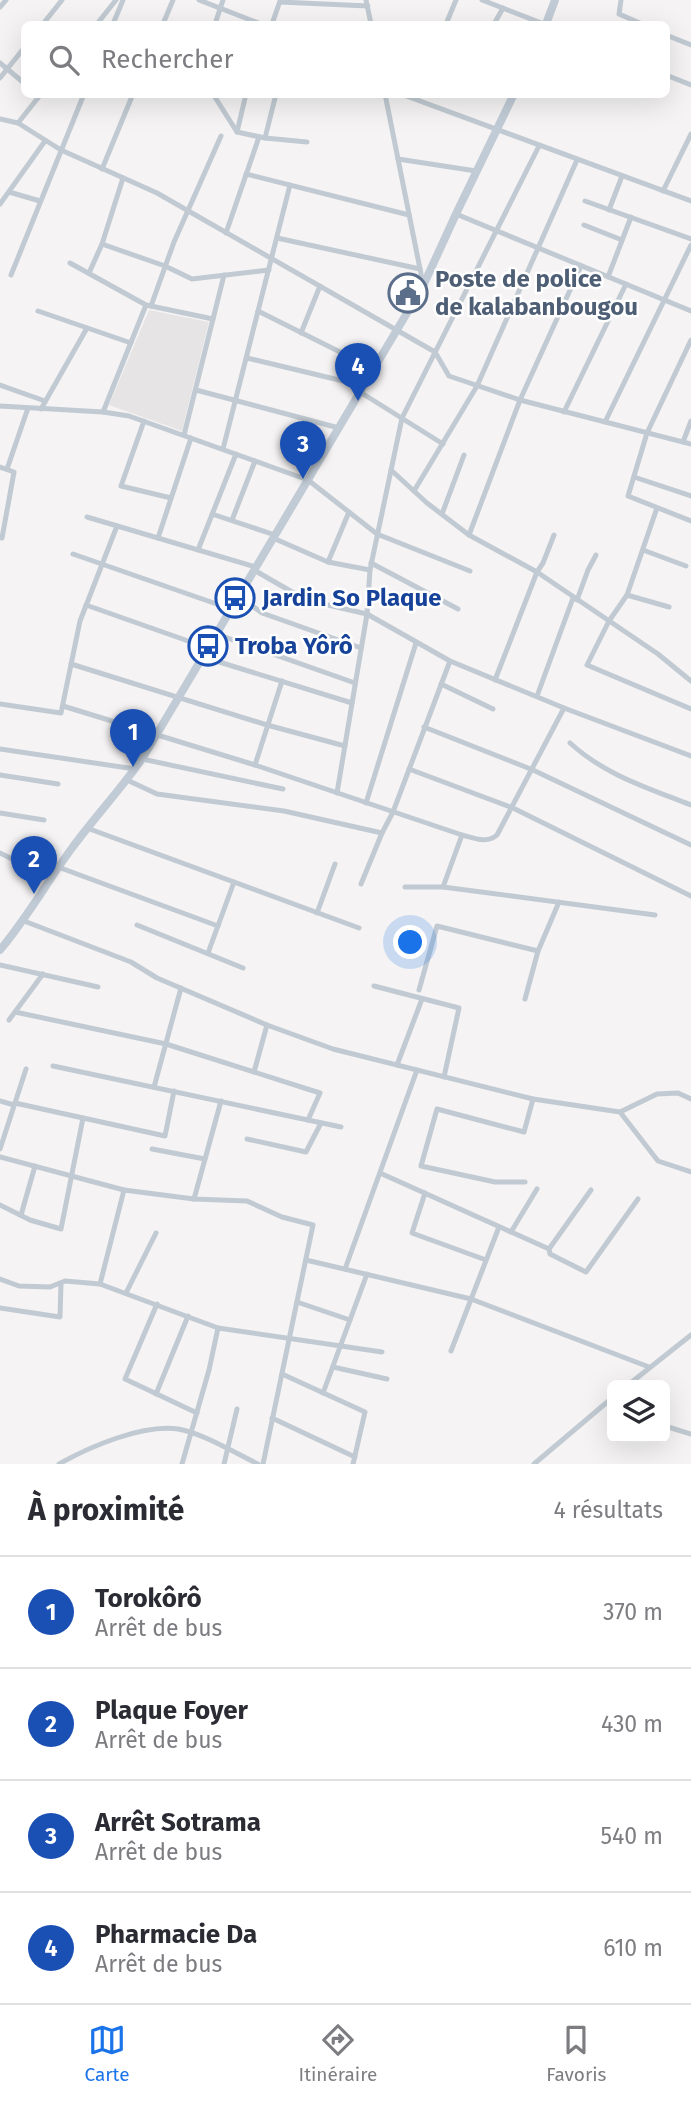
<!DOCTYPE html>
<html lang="fr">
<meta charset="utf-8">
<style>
:root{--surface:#fff;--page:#f2f2f3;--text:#2b2b33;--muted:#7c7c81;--line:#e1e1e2;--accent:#1a73e8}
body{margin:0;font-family:"Fira Sans",sans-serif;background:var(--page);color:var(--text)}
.controls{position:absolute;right:21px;bottom:21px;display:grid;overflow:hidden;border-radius:10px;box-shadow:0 7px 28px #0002}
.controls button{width:63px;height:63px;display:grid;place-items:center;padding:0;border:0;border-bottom:2px solid var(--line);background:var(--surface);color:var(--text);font:35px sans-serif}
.you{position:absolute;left:411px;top:943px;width:24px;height:24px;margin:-18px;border:5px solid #fff;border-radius:50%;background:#1a73e8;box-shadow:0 0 0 10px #1a73e833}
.badge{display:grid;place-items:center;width:46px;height:46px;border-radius:50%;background:var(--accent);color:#fff;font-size:23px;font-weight:700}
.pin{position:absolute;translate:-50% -58px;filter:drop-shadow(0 2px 4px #0008)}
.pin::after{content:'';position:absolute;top:37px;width:24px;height:21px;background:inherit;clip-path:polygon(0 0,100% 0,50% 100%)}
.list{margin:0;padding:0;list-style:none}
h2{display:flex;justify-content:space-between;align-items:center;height:91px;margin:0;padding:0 28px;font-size:30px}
h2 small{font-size:23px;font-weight:400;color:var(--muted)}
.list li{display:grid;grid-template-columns:46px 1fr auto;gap:21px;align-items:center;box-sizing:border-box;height:112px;padding:0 28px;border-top:2px solid var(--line)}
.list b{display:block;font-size:26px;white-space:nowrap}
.list p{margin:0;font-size:23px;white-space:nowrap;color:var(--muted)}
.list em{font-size:23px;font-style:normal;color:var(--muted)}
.icon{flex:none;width:38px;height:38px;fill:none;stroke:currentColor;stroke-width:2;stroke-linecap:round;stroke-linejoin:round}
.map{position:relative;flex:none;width:691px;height:1464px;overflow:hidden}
.search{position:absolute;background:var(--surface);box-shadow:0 7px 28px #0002;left:21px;right:21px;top:21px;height:77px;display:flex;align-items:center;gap:18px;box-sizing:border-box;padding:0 24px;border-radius:10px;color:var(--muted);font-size:26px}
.sheet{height:539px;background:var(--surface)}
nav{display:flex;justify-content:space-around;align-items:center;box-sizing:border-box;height:98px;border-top:2px solid var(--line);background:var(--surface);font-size:19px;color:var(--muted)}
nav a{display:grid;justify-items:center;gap:4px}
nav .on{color:var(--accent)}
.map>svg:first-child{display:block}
.education{fill:#e6e4e5}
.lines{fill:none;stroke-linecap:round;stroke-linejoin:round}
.street{stroke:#c1cad2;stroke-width:5}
.secondary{stroke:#c1cbd6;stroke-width:8}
.labels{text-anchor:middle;stroke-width:5;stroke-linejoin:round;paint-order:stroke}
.service-label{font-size:24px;font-weight:bold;fill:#4e5e75;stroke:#fff;text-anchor:start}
.transit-label{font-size:24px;font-weight:bold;fill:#164399;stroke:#fff;text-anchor:start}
</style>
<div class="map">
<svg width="691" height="1464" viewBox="0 0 691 1464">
<rect width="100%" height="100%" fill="#f5f3f3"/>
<polygon class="education" points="149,310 209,322 182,431 109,405"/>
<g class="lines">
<g class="street">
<polyline points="199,0 261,24"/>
<polyline points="366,0 371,24"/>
<polyline points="482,0 544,24"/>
<polyline points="621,0 619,14 642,24"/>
<polyline points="280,2 368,6"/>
<polyline points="0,7 6,0"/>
<polyline points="43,24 62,0"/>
<polyline points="97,24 116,0"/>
<polyline points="113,24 123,0"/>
<polyline points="163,24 173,0"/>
<polyline points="215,24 223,0"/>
<polyline points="272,24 280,1"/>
<polyline points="446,24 456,0"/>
<polyline points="494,24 503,8"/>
<polyline points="666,35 691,45"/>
<polyline points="0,63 24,83"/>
<polyline points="666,75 691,85"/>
<polyline points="0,78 24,48"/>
<polyline points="213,94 237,132 265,138 307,142"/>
<polyline points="385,94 423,284"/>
<polyline points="401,94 691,201"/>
<polyline points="0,119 18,123 61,150 157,193 435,352 449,376 520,400 691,444"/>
<polyline points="18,123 41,94"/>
<polyline points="237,132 246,94"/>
<polyline points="265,138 276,94"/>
<polyline points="398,159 476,171"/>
<polyline points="102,169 133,94"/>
<polyline points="246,174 409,215"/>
<polyline points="663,191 691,134"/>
<polyline points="9,192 40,201"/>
<polyline points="585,201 691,239"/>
<polyline points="0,204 45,141"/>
<polyline points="609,210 622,176"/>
<polyline points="456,214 691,311"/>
<polyline points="584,225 622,240"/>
<polyline points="226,233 259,137"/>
<polyline points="277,238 420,269"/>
<polyline points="102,244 165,266 192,279 269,270"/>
<polyline points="70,263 146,305 213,319"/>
<polyline points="89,273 102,244 123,178"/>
<polyline points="11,275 84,94"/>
<polyline points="608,277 631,217"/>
<polyline points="151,306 174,242 221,136"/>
<polyline points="38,311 131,343"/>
<polyline points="258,311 374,369"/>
<polyline points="301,333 320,286"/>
<polyline points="691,340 647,433 628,496 691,521"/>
<polyline points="247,358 364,386"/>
<polyline points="0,385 45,401"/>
<polyline points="196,390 339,428"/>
<polyline points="360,392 443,444"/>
<polyline points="0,406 103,412 129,416 308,480 377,534 470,571"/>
<polyline points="41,409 87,328"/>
<polyline points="103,412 146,305"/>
<polyline points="564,412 626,284"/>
<polyline points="144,421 121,486 171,498"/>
<polyline points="605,422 691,245"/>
<polyline points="184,435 224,275"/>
<polyline points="683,442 691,421"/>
<polyline points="223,449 290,185"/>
<polyline points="0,467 14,472 2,538"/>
<polyline points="7,469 28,408"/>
<polyline points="391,470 427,503 469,535 537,572 658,654 691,681"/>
<polyline points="634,477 691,496"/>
<polyline points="414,491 477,386 577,160"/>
<polyline points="657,508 627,595 609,621 587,665 691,709"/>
<polyline points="212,514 275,535"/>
<polyline points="442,514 464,455"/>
<polyline points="87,517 256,567"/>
<polyline points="232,520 255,461"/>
<polyline points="469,535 520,400 581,266"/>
<polyline points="158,538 191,438"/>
<polyline points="273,538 328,562 370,570"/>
<polyline points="198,550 236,454"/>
<polyline points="643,550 686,566"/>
<polyline points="73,554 231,609"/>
<polyline points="328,562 349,512"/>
<polyline points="371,563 458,609"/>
<polyline points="254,570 306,600 367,614 450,661 564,708 691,756"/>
<polyline points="627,595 669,607"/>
<polyline points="239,596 262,613 361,648"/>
<polyline points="577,600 588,570 596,555"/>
<polyline points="86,605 208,648"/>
<polyline points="216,634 355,683"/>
<polyline points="203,657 352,703"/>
<polyline points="71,664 267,725 345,746"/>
<polyline points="495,680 537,572 543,563 554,535"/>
<polyline points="441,684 493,709"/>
<polyline points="537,696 573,598"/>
<polyline points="0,704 61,713 80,621 117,526"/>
<path d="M63 706 255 765 462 835C474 838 487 844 497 835L564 708"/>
<polyline points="424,727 533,770 691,845"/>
<path d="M570 743C605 775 648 788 691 805"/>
<polyline points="0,749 135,769"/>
<polyline points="142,759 283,789"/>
<polyline points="255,765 282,681"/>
<polyline points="409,769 513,808 691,896"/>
<polyline points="0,775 58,784"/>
<polyline points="127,780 157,794 284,811 382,833"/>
<polyline points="337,793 367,614 370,570 402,418 539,146"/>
<polyline points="366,803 416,643"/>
<polyline points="0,813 44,820"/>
<polyline points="87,828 359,928"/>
<polyline points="0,853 52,879"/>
<polyline points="58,867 218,926"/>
<polyline points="361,884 382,833 393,812 450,661"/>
<polyline points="405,887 443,887 655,915"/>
<polyline points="443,887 462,835"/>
<polyline points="317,913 335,864"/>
<polyline points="24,921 131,962 157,978 267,1025 333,1049 533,1099 620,1112 657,1094 678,1093 691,1099"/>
<polyline points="137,925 243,968"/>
<polyline points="208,953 234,882"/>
<polyline points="0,965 98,987"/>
<polyline points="374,986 459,1008 444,1077"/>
<polyline points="419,990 437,926 538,951"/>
<polyline points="525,999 538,951 559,902"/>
<polyline points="15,1012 166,1044 320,1093 308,1120"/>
<polyline points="9,1020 43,974"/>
<polyline points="397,1065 422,999"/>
<polyline points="53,1066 341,1127"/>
<polyline points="254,1072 267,1025"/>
<polyline points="154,1087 181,988"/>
<polyline points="0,1101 14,1105"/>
<polyline points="15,1103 165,1136 174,1091"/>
<polyline points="620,1112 658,1161 691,1172"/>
<polyline points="247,1139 306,1152 321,1123"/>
<polyline points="0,1149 26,1069"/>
<polyline points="152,1149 205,1159"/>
<polyline points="0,1157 124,1190 194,1199 247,1201 282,1217 313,1225 263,1464"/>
<polyline points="380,1173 549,1249 550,1254 586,1272 638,1199"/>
<polyline points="525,1182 495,1182 421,1166 437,1109 524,1132 533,1099"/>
<polyline points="425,1193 412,1233 486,1260"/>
<polyline points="194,1199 221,1101"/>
<polyline points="0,1205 30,1220 61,1229 83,1118"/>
<polyline points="21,1215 35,1166"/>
<polyline points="511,1232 537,1189"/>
<polyline points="549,1249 591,1190"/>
<polyline points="306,1260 471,1299 649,1367"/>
<polyline points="345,1269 417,1070"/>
<polyline points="0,1279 19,1286 50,1287 65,1281 100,1284 218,1328 382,1352"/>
<polyline points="100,1284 124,1190"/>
<polyline points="126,1293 156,1233"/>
<polyline points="297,1302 350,1320"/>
<polyline points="157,1304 125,1379 197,1413"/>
<polyline points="0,1308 60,1317 61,1283"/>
<polyline points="451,1351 499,1227"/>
<polyline points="333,1367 387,1379"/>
<polyline points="282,1374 365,1412 353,1464"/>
<polyline points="628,1385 691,1335"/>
<polyline points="323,1393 367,1274"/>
<polyline points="156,1394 188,1316"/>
<polyline points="272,1418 355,1457"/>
<polyline points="665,1426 691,1434"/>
<path d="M59 1464C89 1447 142 1424 178 1429 200 1432 237 1454 258 1464"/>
<polyline points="182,1464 209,1370 218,1328"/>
<polyline points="224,1464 237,1409"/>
<polyline points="534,1464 612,1398"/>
</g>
<g class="secondary">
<polyline points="546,24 555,0"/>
<path d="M0 950C27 918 47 882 72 848 94 818 120 790 142 759L423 286 456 214 514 94"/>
</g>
</g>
<defs>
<g id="civic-ring" transform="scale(2.0125)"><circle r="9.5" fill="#fff" stroke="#5c6f8a" stroke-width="1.5"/><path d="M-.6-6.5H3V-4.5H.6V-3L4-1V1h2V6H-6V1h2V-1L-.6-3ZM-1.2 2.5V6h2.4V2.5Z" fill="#5c6f8a"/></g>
<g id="bus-ring" transform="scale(2.0125)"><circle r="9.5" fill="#fff" stroke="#1a4fb4" stroke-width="1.5"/><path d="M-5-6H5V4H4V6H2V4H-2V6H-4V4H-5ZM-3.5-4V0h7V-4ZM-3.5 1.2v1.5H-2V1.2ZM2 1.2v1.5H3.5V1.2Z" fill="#1a4fb4"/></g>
</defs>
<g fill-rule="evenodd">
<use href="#civic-ring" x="408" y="293"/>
<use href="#bus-ring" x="235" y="598"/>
<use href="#bus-ring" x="208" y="646"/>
</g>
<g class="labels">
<g class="service-label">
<text x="435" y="287">Poste de police<tspan x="435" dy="28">de kalabanbougou</tspan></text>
</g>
<g class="transit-label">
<text x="262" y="606">Jardin So Plaque</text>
<text x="235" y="654">Troba Yôrô</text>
</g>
</g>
</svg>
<div class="controls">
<button><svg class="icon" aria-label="layers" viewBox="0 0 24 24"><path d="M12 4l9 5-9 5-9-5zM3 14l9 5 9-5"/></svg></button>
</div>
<div class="you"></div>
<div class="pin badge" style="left:133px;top:767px;background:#1a4fb4">1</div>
<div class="pin badge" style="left:34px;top:894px;background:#1a4fb4">2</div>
<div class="pin badge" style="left:303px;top:479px;background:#1a4fb4">3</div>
<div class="pin badge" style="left:358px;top:401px;background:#1a4fb4">4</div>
<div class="search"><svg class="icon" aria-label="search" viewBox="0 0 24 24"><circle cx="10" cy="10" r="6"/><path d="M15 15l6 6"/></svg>Rechercher</div>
</div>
<section class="sheet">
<h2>À proximité<small>4 résultats</small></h2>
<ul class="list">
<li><span class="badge" style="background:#1a4fb4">1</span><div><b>Torokôrô</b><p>Arrêt de bus</p></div><em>370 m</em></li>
<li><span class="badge" style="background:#1a4fb4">2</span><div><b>Plaque Foyer</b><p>Arrêt de bus</p></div><em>430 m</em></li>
<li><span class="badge" style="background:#1a4fb4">3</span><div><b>Arrêt Sotrama</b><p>Arrêt de bus</p></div><em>540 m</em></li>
<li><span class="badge" style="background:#1a4fb4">4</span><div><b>Pharmacie Da</b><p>Arrêt de bus</p></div><em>610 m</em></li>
</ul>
</section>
<nav>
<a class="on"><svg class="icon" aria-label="map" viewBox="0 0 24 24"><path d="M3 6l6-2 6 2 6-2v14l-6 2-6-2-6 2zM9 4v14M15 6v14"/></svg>Carte</a>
<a><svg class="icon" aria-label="directions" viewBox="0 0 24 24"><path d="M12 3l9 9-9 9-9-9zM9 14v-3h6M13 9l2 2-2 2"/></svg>Itinéraire</a>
<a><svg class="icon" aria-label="saved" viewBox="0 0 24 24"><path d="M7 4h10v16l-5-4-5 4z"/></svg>Favoris</a>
</nav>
